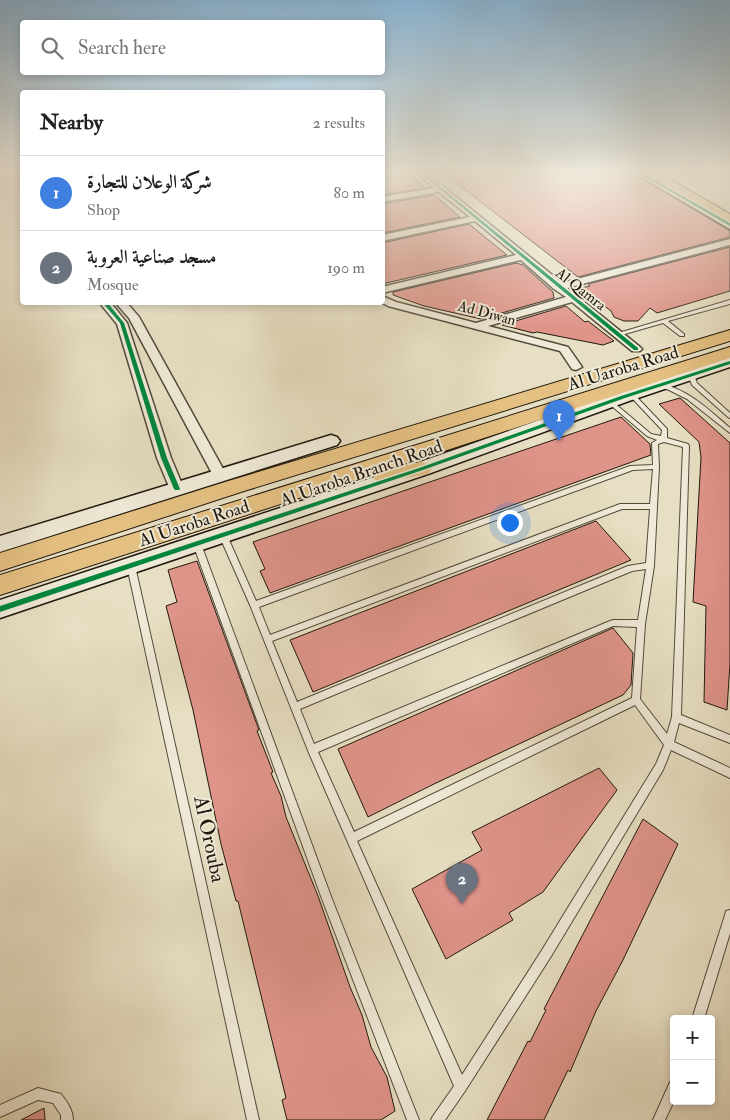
<!DOCTYPE html>
<meta charset="utf-8">
<style>
:root{--surface:#fff;--page:#f2f2f2;--text:#222;--muted:#767676;--line:#e0e0e0;--accent:#8f2418}
body{margin:0;font-family:"IM FELL Double Pica",Amiri,serif;background:var(--page);color:var(--text)}
.controls{position:absolute;right:15px;bottom:15px;display:grid;overflow:hidden;border-radius:5px;box-shadow:0 2px 8px #0003}
.controls button{width:45px;height:45px;display:grid;place-items:center;padding:0;border:0;border-bottom:1px solid var(--line);background:var(--surface);color:var(--text);font:25px sans-serif}
.you{position:absolute;left:509px;top:522px;width:18px;height:18px;margin:-12px;border:4px solid #fff;border-radius:50%;background:#1a73e8;box-shadow:0 0 0 8px #1a73e833}
.badge{display:grid;place-items:center;width:32px;height:32px;border-radius:50%;background:var(--accent);color:#fff;font-size:16px;font-weight:700}
.pin{position:absolute;translate:-50% -41px;filter:drop-shadow(0 1px 2px #0008)}
.pin::after{content:'';position:absolute;top:26px;width:18px;height:15px;background:inherit;clip-path:polygon(0 0,100% 0,50% 100%)}
.list{margin:0;padding:0;list-style:none}
h2{display:flex;justify-content:space-between;align-items:center;height:65px;margin:0;padding:0 20px;font-size:21px}
h2 small{font-size:16px;font-weight:400;color:var(--muted)}
.list li{display:grid;grid-template-columns:32px 1fr auto;gap:15px;align-items:center;box-sizing:border-box;height:75px;padding:0 20px;border-top:1px solid var(--line)}
.list b{display:block;font-size:19px;white-space:nowrap}
.list p{margin:0;font-size:16px;white-space:nowrap;color:var(--muted)}
.list em{font-size:16px;font-style:normal;color:var(--muted)}
.icon{flex:none;width:28px;height:28px;fill:none;stroke:currentColor;stroke-width:2;stroke-linecap:round;stroke-linejoin:round}
.map{position:relative;flex:none;width:730px;height:1120px;overflow:hidden}
.search{position:absolute;background:var(--surface);box-shadow:0 2px 8px #0003;left:20px;top:20px;width:365px;height:55px;display:flex;align-items:center;gap:12px;box-sizing:border-box;padding:0 18px;border-radius:5px;color:var(--muted);font-size:19px}
.panel{position:absolute;background:var(--surface);box-shadow:0 2px 8px #0003;left:20px;top:90px;width:365px;height:215px;border-radius:5px}
.map>svg:first-child{display:block}
.building{fill:#df948a;stroke:#21180e}
.lines{fill:none;stroke-linecap:round;stroke-linejoin:round}
.lane-casing{stroke:#524a3b;stroke-width:2}
.street-casing{stroke:#524a3b;stroke-width:3}
.secondary-casing{stroke:#21180e;stroke-width:3}
.primary-casing{stroke:#21180e;stroke-width:2}
.lane{fill:#efead8;fill-rule:evenodd}
.street{fill:#efead8;fill-rule:evenodd}
.secondary{fill:#efead8;fill-rule:evenodd}
.primary{fill:#e4c082;fill-rule:evenodd}
.cycleway-casing{stroke:#efead8;stroke-width:3}
.cycleway{fill:#00873e;fill-rule:evenodd}
.labels{text-anchor:middle;stroke-width:4;stroke-linejoin:round;paint-order:stroke}
.far-street-label{font-size:15px;fill:#21180e;stroke:#efead8}
.street-label{font-size:18px;fill:#21180e;stroke:#efead8}
.near-street-label{font-size:21px;fill:#21180e;stroke:#efead8}
</style>
<div class="map">
<svg width="730" height="1120" viewBox="0 0 730 1120">
<rect width="100%" height="100%" fill="#e7dfc3"/>
<filter id="stains"><feTurbulence type="fractalNoise" baseFrequency=".004" numOctaves="4"/><feColorMatrix values="0 0 0 0 .2 0 0 0 0 .09 0 0 0 0 .02 0 0 0 .5 -.17"/></filter>
<radialGradient id="worn" r=".72"><stop offset=".6" stop-color="#630" stop-opacity="0"/><stop offset="1" stop-color="#630" stop-opacity=".3"/></radialGradient>
<g class="building">
<polygon points="397,171 406,171 425,188 382,195 382,174"/>
<polygon points="441,171 629,171 730,231 730,237 578,277"/>
<polygon points="434,195 460,217 382,233 382,204"/>
<polygon points="469,224 507,255 382,284 382,243"/>
<polygon points="730,247 730,291 657,313 650,308 638,321 624,321 614,317 611,311 581,288 590,286 588,284"/>
<polygon points="516,263 523,265 553,292 554,298 481,319 424,306 393,295 393,292"/>
<polygon points="566,306 585,322 588,321 614,341 603,345 537,332 533,333 502,325"/>
<polygon points="680,398 730,443 730,663 727,710 704,702 706,606 693,602 701,457 699,442 659,404"/>
<polygon points="621,417 650,444 651,455 270,593 260,571 265,569 253,542"/>
<polygon points="596,521 631,560 313,692 290,640"/>
<polygon points="197,561 259,730 257,731 273,772 271,773 281,796 286,817 318,896 350,987 362,1015 371,1047 387,1077 395,1111 381,1120 287,1120 282,1100 286,1098 238,901 236,901 221,844 193,710 166,606 177,602 168,570"/>
<polygon points="613,628 633,653 631,685 623,695 434,784 368,817 338,749"/>
<polygon points="599,768 617,790 543,892 509,913 513,920 446,959 412,889 482,850 472,832"/>
<polygon points="643,819 678,844 623,960 596,1011 570,1072 568,1070 544,1120 487,1120 528,1041 530,1042 546,1010 544,1009"/>
<polygon points="44,1108 45,1120 21,1120"/>
</g>
<g class="lines">
<g class="lane-casing">
<g id="lane">
<polygon points="730,300 730,304 668,321 684,334 684,336 680,336 663,323 618,336 615,334"/>
<polygon points="691,373 694,375 697,383 730,413 730,418 728,417 692,385 688,375"/>
<path d="M660 383C690 391 707 408 730 428V433L687 399 669 390 658 386 657 385Z"/>
<path d="M631 392 633 393 667 429V438L688 444 689 446 681 715 730 735V743L679 723 674 742 730 768V778L671 750 663 770 550 958 465 1091 445 1120H431L433 1116 454 1086 309 753 250 605 219 535 220 533H226L256 601 630 466 653 465 652 443 657 440 647 436 607 402 608 401H612L651 434 661 436 662 430 629 395 628 394ZM664 442 683 447 672 717 667 734 640 699 645 624 654 566 659 467 658 444ZM653 469 650 504H620L270 635 259 607 633 470ZM622 509H650L646 563 628 566 297 702 272 641ZM646 569 638 620H613L610 621 314 744 300 709 632 571ZM613 626 637 627 632 698 354 832 318 752ZM635 705 664 745 656 764 542 950 462 1075 357 841Z"/>
<polygon points="197,541 201,544 332,899 419,1120 407,1120 322,899 193,544"/>
<polygon points="131,563 134,564 135,566 259,1120 247,1120 127,566 128,564"/>
<polygon points="730,910 730,933 704,1019 692,1019 725,915 726,911"/>
<polygon points="674,1080 674,1101 665,1120 653,1120 670,1082"/>
<path d="M38 1088 61 1094C67 1102 73 1110 73 1120H61V1115L53 1103 38 1100 0 1117V1105Z"/>
</g>
</g>
<g class="street-casing">
<g id="street">
<polygon points="415,171 424,171 562,283 730,239 730,245 567,288 640,347 642,349 640,351 632,351 572,302 488,326 568,347 582,367 576,370 572,369 560,351 388,306 381,302 382,296 396,302 476,323 566,297 554,289 521,260 382,293 382,287 516,255 475,221 382,241 382,235 470,217 439,192 382,202 382,197 434,188"/>
<polygon points="99,302 110,302 127,323 171,458 184,489 182,492 172,492 170,489 157,458 117,324"/>
<polygon points="115,302 126,302 139,317 227,476 225,479 215,479 129,318"/>
</g>
</g>
<g class="secondary-casing">
<g id="secondary">
<polygon points="631,171 645,171 730,220 730,229"/>
<polygon points="730,357 730,367 629,401 428,474 0,618 0,600 414,464 617,393"/>
<polygon points="331,435 337,437 340,441 337,445 0,552 0,536"/>
</g>
</g>
<g class="primary-casing">
<g id="primary">
<polygon points="640,171 656,171 730,214 730,224"/>
<polygon points="730,330 730,341 241,492 0,571 0,553 225,482"/>
<polygon points="730,347 730,358 401,465 421,462 428,464 432,469 428,474 383,482 375,480 373,474 0,595 0,575"/>
</g>
</g>
<use href="#lane" class="lane"/>
<use href="#street" class="street"/>
<use href="#secondary" class="secondary"/>
<use href="#primary" class="primary"/>
<g class="cycleway-casing">
<g id="cycleway">
<polygon points="418,171 421,171 638,348 638,350 634,350"/>
<polygon points="635,171 639,171 730,223 730,226"/>
<polygon points="102,302 107,302 124,323 167,458 180,489 179,490 175,490 174,489 161,458 120,323"/>
<polygon points="730,361 730,364 625,398 423,470 0,612 0,606 419,468 621,396"/>
</g>
</g>
<use href="#cycleway" class="cycleway"/>
</g>
<linearGradient id="sky" x2="0" y2="1"><stop stop-color="#89b6d7"/><stop offset="0.52" stop-color="#f4f1e4"/><stop offset="1" stop-color="#f4f1e4" stop-opacity="0"/></linearGradient>
<rect width="730" height="328" fill="url(#sky)"/>
<g class="labels">
<g class="far-street-label">
<text transform="translate(581 289) rotate(38)" y="5">Al Qamra</text>
<text transform="translate(487 313) rotate(15)" y="5">Ad Diwan</text>
</g>
<g class="street-label">
<text transform="translate(623 368) rotate(-17)" y="6">Al Uaroba Road</text>
<text transform="translate(361 473) rotate(-19)" y="6">Al Uaroba Branch Road</text>
<text transform="translate(194 523) rotate(-18)" y="6">Al Uaroba Road</text>
</g>
<g class="near-street-label">
<text transform="translate(210 839) rotate(78)" y="7">Al Orouba</text>
</g>
</g>
<rect width="100%" height="100%" filter="url(#stains)"/>
<rect width="100%" height="100%" fill="url(#worn)"/>
</svg>
<div class="controls">
<button>+</button>
<button>−</button>
</div>
<div class="you"></div>
<div class="pin badge" style="left:559px;top:441px;background:#3f7fe0">1</div>
<div class="pin badge" style="left:462px;top:904px;background:#6b7280">2</div>
<div class="search"><svg class="icon" aria-label="search" viewBox="0 0 24 24"><circle cx="10" cy="10" r="6"/><path d="M15 15l6 6"/></svg>Search here</div>
<section class="panel">
<h2>Nearby<small>2 results</small></h2>
<ul class="list">
<li><span class="badge" style="background:#3f7fe0">1</span><div><b>شركة الوعلان للتجارة</b><p>Shop</p></div><em>80 m</em></li>
<li><span class="badge" style="background:#6b7280">2</span><div><b>مسجد صناعية العروبة</b><p>Mosque</p></div><em>190 m</em></li>
</ul>
</section>
</div>
